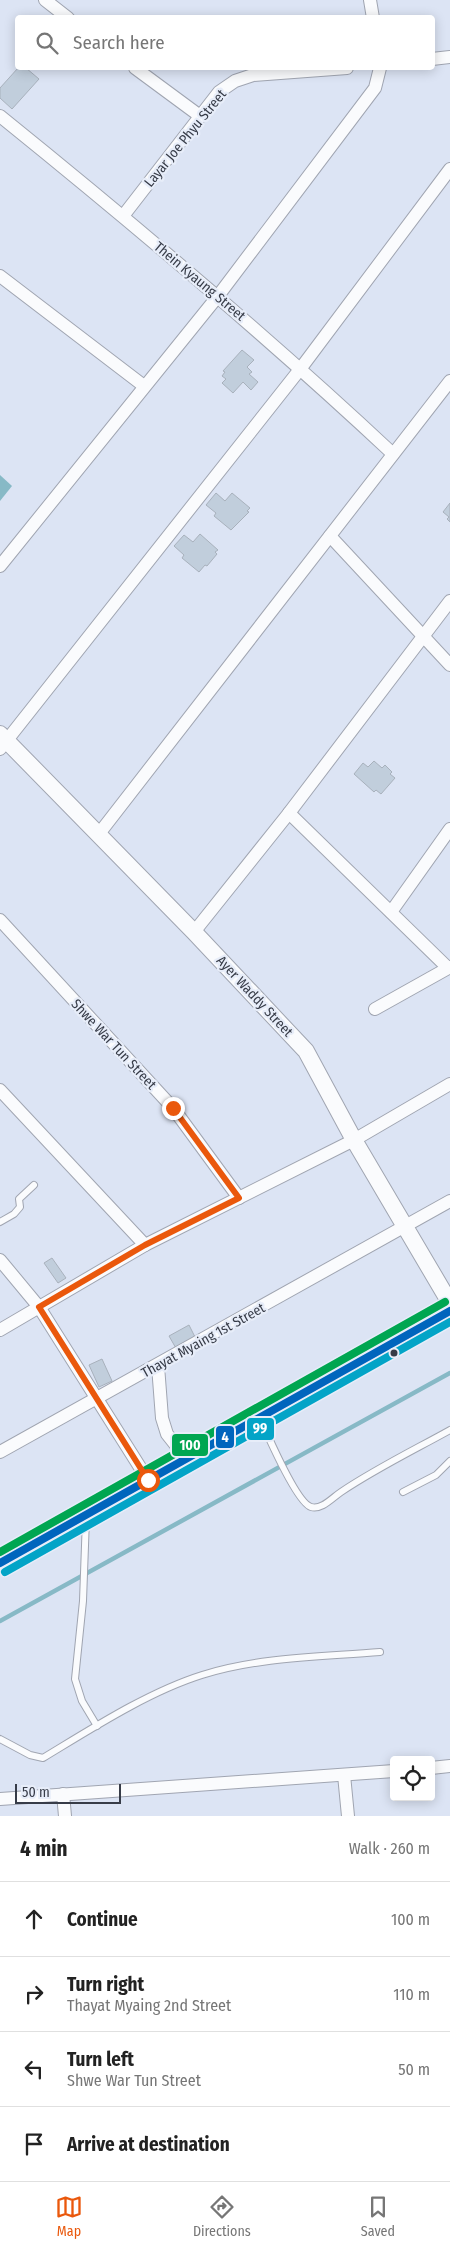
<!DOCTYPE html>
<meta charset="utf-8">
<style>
:root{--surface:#fff;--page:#f6f6f6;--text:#222;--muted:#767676;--line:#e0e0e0;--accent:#ea580c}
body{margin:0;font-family:"Fira Sans Condensed",sans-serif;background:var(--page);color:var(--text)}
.controls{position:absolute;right:15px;bottom:15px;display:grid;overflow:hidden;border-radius:5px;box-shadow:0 2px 12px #0003}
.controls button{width:45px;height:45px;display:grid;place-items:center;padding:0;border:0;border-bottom:1px solid var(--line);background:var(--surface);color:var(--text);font:25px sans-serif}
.scale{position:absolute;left:15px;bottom:12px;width:106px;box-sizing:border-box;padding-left:5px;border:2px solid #373c48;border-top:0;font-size:14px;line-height:18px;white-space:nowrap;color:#373c48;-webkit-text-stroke:4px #e7edf9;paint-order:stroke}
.stop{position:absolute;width:15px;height:15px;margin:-11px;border:4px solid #ea580c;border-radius:50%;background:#fff}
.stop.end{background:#ea580c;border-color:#fff;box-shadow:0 1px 5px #0008}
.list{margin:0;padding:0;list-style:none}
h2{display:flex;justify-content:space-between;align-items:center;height:65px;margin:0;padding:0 20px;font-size:21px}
h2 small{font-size:16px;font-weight:400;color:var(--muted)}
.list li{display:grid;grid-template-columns:32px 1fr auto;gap:15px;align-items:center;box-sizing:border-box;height:75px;padding:0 20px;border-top:1px solid var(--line)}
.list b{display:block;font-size:19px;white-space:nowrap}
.list p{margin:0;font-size:16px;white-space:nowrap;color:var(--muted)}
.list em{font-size:16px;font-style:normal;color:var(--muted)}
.icon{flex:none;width:28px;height:28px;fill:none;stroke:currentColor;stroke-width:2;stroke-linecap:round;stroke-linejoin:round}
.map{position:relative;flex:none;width:450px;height:1816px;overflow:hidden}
.search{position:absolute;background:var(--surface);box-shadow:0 2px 12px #0003;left:15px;right:15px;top:15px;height:55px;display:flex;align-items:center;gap:12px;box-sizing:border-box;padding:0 18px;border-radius:5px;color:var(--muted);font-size:19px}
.sheet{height:365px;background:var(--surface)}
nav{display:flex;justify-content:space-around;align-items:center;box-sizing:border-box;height:70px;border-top:1px solid var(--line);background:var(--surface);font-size:14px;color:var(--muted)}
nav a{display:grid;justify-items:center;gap:2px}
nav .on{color:var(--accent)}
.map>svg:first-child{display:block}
.water{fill:#87b9c6}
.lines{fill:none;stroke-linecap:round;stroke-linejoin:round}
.stream{stroke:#87b9c6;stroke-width:4.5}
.building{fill:#c1cedc;stroke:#a8b1bc}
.service-casing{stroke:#a0a5b1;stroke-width:8}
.minor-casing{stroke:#a0a5b1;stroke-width:14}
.tertiary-casing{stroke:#a0a5b1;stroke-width:18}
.secondary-casing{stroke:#a0a5b1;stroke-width:21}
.service{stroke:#fafbfd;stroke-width:6}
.minor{stroke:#fafbfd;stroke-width:12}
.tertiary{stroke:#fafbfd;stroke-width:16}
.secondary{stroke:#fafbfd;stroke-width:19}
.bus-1-casing{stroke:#e7edf9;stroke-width:11}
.bus-2-casing{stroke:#e7edf9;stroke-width:11}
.bus-3-casing{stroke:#e7edf9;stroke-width:11}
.bus-1{stroke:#0065bd;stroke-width:8}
.bus-2{stroke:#03a4c7;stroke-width:8}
.bus-3{stroke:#00a651;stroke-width:8}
.route{stroke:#ea580c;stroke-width:6}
.bus-dot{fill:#373c48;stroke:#e7edf9;stroke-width:2}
.labels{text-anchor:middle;stroke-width:4.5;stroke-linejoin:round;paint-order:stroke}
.street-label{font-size:14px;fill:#373c48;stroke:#e7edf9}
.line-badge{stroke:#e7edf9;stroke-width:2}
.badge-label{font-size:14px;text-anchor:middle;font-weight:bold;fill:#fff}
</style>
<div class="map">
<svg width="450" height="1816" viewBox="0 0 450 1816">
<rect width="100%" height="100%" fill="#dce4f4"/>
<polygon class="water" points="0,475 12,486 0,501"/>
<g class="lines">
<polyline class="stream" points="0,1621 450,1373"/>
</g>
<g class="building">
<polygon points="18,68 26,68 39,79 12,109 0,98 0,88"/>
<polygon points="242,350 254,360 247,367 252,372 249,374 258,382 251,390 243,382 233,393 222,383 226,379 222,376 225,372 223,371"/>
<polygon points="216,493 225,501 232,493 250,508 247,511 249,512 231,530 214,516 216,513 206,505"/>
<polygon points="450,503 450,522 447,519 449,517 443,512"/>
<polygon points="200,534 218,550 215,552 217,554 207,566 205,565 199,572 182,558 184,555 174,546 184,535 193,542"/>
<polygon points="374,761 382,768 385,765 392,772 390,774 395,778 381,794 376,790 374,792 354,774 363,763 368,767"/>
<polygon points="52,1258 66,1278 58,1283 44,1263"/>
<polygon points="189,1325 196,1339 177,1350 169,1336"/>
<polygon points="102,1359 112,1381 99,1387 89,1365"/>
</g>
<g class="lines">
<g class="service-casing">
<g id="service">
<polyline points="0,1222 14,1214 20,1207 19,1199 34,1185"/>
<path d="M260 1418C267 1434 297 1503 311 1507 322 1510 332 1498 341 1492 375 1469 414 1450 450 1430"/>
<polyline points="403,1492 436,1475 450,1461"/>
<polyline points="86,1518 83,1601 75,1679 82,1701 97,1726"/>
<path d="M0 1739 30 1755 43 1758C91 1729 148 1692 202 1675 259 1657 321 1657 380 1652"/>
</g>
</g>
<g class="minor-casing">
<g id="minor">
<polyline points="45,0 68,18"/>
<polyline points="370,0 373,18"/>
<polyline points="432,59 450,57"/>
<polyline points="135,68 200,116"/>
<path d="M0 116C135 225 267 336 393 454"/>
<polyline points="123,216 219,92 235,81 253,75 347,68"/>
<polyline points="0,276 144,386"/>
<polyline points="330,536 450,665"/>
<polyline points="0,566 218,296 375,88 380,68"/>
<polyline points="0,749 301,368 450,169"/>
<polyline points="289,813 448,968"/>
<polyline points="98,835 450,381"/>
<polyline points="391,912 450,829"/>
<polyline points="0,920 173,1108 239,1198"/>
<polyline points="194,932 289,813 450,601"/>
<polyline points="375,1009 450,967"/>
<polyline points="0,1090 145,1245"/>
<polyline points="0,1260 39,1307 148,1480"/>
<polyline points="0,1330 145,1245 354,1140 450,1084"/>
<polyline points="158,1366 162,1418 167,1434 186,1458"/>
<polyline points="0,1452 450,1201"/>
<polyline points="431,1768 450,1766"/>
<polyline points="344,1775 348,1816"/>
<polyline points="63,1794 65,1816"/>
<polyline points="0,1799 394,1771"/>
</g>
</g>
<g class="tertiary-casing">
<polyline id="tertiary" points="0,734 194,932 306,1051 354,1140 450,1303"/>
</g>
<g class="secondary-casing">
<polyline id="secondary" points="0,1563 450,1311"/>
</g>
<use href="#service" class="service"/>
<use href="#minor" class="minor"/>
<use href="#tertiary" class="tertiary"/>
<use href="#secondary" class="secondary"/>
<g class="bus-1-casing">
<polyline id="bus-1" points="0,1563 450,1311"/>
</g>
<g class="bus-2-casing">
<polyline id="bus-2" points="5,1572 450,1322"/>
</g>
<g class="bus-3-casing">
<polyline id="bus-3" points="0,1552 445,1302"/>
</g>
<use href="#bus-1" class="bus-1"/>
<use href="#bus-2" class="bus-2"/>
<use href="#bus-3" class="bus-3"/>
</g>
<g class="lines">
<polyline class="route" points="148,1480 39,1307 145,1245 239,1198 173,1108"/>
</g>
<circle class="bus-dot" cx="394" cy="1353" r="4.5"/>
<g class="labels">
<g class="street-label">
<text transform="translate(185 138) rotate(-51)" y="5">Layar Joe Phyu Street</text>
<text transform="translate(200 281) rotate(40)" y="5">Thein Kyaung Street</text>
<text transform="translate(255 996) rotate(47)" y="5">Ayer Waddy Street</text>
<text transform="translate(114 1044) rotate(47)" y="5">Shwe War Tun Street</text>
<text transform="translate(203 1340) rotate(-29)" y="5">Thayat Myaing 1st Street</text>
</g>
</g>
<g class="line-badge">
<rect x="246" y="1417" width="29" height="24" rx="5" fill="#03a4c7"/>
<rect x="215" y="1425" width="20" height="24" rx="5" fill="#0065bd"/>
<rect x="171" y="1433" width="38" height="24" rx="5" fill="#00a651"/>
</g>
<g class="badge-label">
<text x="260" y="1433">99</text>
<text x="225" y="1442">4</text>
<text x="190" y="1450">100</text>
</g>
</svg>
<div class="controls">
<button><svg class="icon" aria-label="locate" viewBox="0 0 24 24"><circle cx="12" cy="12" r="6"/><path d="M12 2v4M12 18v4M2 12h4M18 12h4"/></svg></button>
</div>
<div class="scale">50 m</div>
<div class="stop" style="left:148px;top:1480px"></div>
<div class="stop end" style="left:173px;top:1108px"></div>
<div class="search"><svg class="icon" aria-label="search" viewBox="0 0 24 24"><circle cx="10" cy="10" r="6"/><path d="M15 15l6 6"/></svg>Search here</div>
</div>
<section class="sheet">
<h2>4 min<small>Walk · 260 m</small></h2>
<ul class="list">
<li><svg class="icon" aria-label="ahead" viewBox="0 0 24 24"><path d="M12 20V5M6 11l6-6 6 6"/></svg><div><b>Continue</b></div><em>100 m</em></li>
<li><svg class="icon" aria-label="right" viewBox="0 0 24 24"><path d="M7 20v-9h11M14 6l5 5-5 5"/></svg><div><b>Turn right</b><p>Thayat Myaing 2nd Street</p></div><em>110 m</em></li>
<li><svg class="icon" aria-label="left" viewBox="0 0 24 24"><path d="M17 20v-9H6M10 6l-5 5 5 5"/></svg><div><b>Turn left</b><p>Shwe War Tun Street</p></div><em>50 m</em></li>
<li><svg class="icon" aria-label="arrive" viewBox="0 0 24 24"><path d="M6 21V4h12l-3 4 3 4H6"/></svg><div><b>Arrive at destination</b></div></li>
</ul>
</section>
<nav>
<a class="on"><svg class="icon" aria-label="map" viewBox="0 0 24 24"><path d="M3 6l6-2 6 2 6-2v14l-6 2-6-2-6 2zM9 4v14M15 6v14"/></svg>Map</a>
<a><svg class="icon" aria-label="directions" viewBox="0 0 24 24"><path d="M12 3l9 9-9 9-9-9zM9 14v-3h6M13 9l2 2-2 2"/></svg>Directions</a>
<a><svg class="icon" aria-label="saved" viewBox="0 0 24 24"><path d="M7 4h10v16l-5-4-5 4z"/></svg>Saved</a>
</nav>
